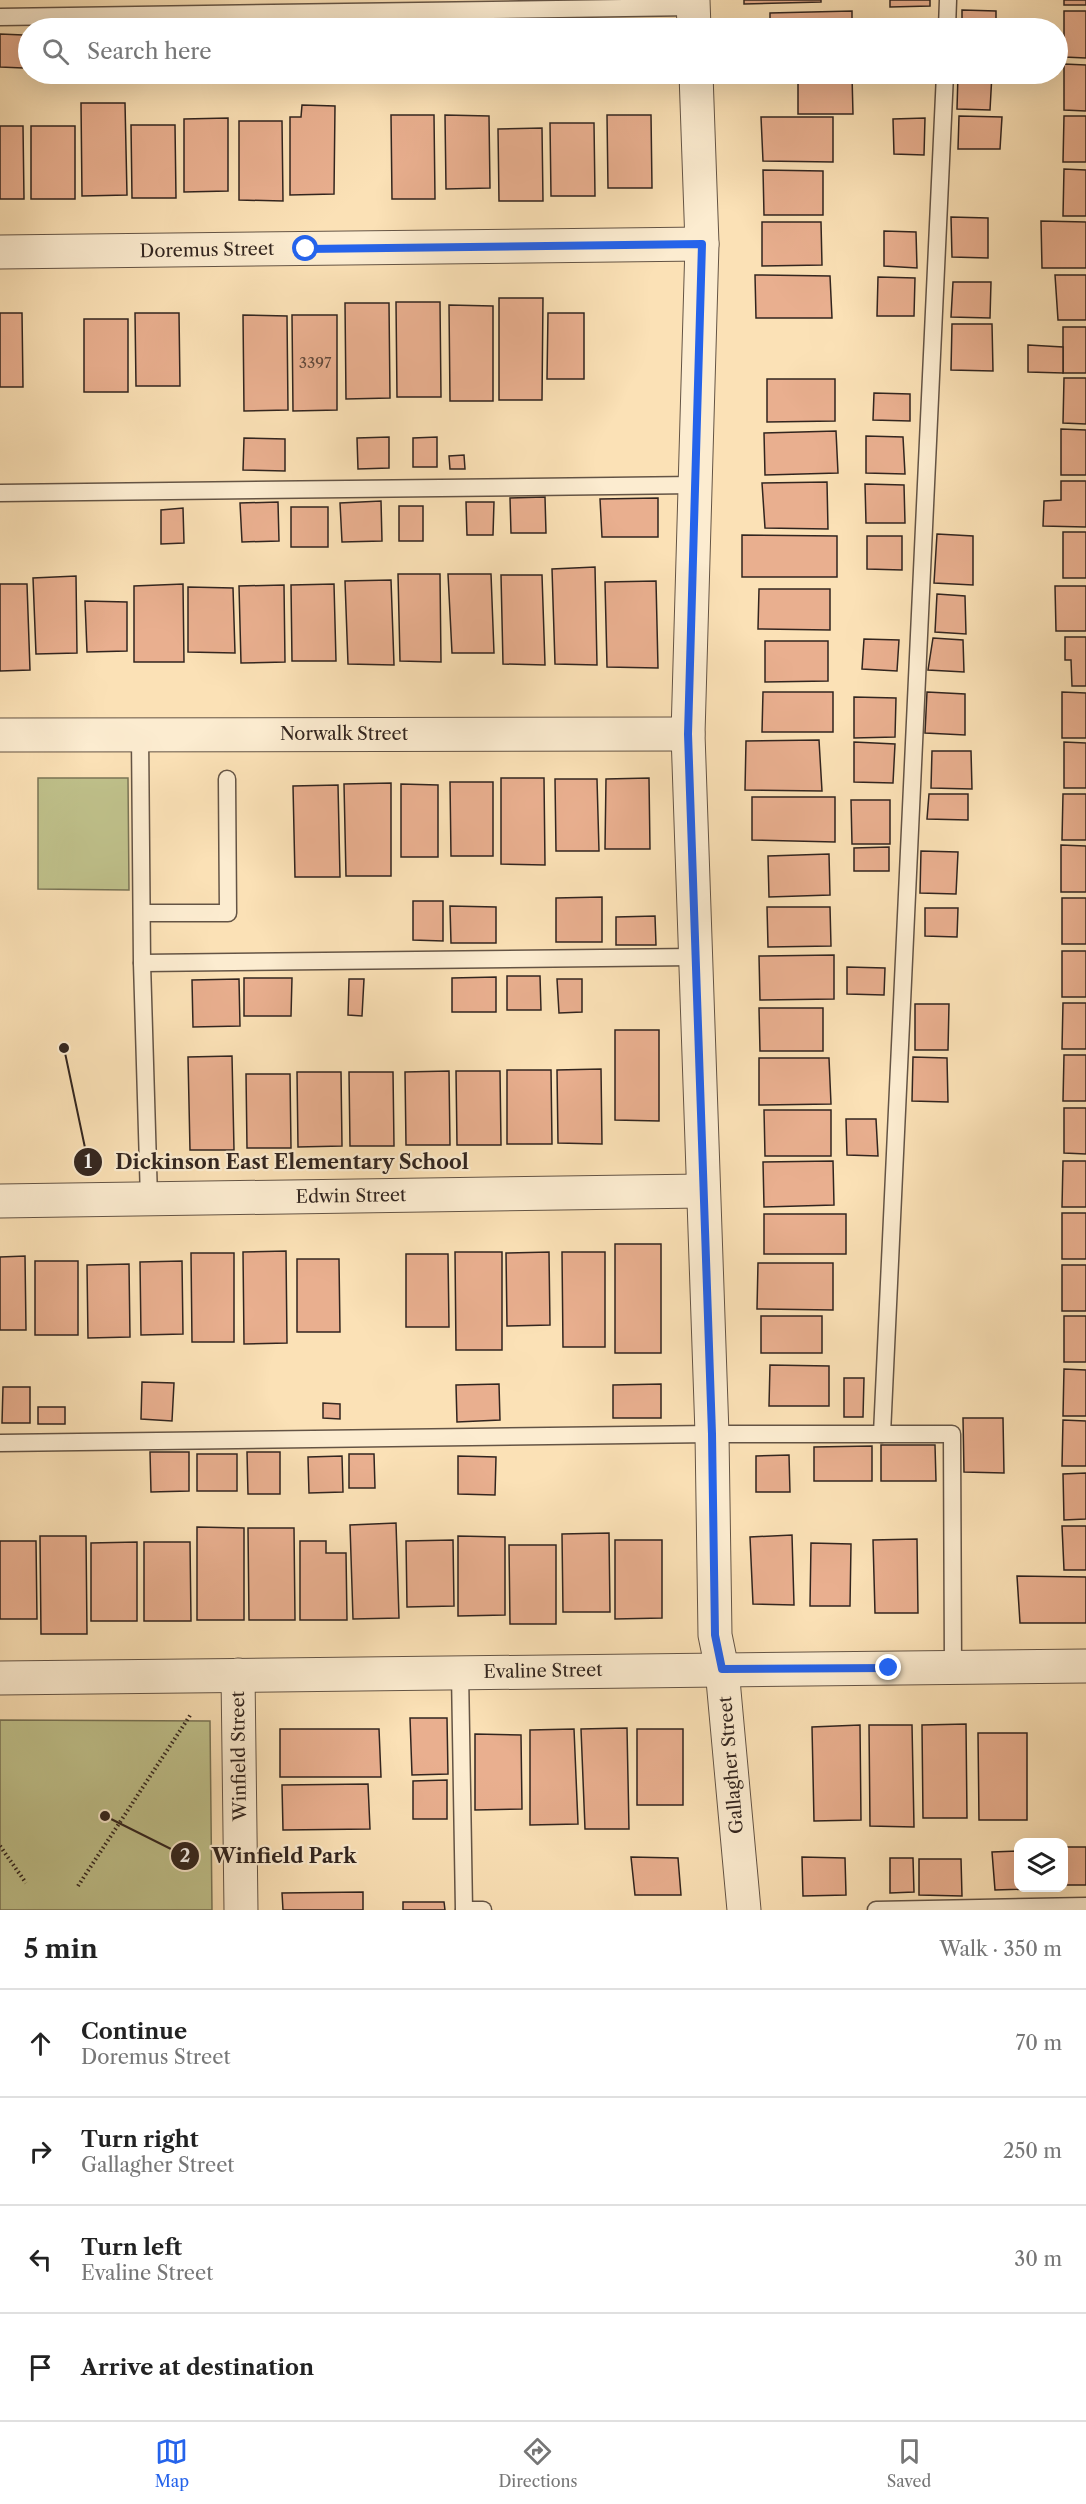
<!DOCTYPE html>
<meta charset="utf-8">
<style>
:root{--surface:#fff;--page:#f6f6f6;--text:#222;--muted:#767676;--line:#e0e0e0;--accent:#2563eb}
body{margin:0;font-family:"Libre Caslon Text",serif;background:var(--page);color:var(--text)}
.controls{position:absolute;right:18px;bottom:18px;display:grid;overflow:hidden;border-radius:12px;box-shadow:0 6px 24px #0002}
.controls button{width:54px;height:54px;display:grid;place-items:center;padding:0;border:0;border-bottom:2px solid var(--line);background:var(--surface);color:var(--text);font:30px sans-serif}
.stop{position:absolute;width:18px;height:18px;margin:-14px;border:4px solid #2563eb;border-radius:50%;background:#fff}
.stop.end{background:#2563eb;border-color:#fff;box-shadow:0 2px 6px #0008}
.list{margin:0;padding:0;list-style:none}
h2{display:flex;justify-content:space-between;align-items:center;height:78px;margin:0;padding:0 24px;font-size:26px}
h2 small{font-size:20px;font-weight:400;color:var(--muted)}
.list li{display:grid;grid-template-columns:39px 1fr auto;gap:18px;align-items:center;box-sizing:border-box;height:108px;padding:0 24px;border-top:2px solid var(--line)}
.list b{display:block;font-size:22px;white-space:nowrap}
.list p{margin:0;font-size:20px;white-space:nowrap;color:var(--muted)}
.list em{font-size:20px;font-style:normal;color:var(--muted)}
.icon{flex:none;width:33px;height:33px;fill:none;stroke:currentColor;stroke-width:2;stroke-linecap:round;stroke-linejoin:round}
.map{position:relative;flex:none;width:1086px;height:1910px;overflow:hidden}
.search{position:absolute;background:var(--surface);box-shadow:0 6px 24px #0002;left:18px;right:18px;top:18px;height:66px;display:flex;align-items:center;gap:15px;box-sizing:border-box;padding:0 21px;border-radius:33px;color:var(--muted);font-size:22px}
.sheet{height:510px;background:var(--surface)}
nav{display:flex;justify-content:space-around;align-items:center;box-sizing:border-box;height:84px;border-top:2px solid var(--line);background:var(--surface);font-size:16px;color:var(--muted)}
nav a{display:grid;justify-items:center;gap:3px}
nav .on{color:var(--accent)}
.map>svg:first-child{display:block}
.green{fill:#c0c28c;stroke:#797456;stroke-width:1.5}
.building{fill:#e9af8f;stroke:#32251f;stroke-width:1.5}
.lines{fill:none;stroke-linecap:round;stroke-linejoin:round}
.lane-casing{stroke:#645445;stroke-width:19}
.street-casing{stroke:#645445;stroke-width:35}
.path{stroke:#32251f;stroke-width:4;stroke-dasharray:1.5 3;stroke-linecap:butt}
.lane{stroke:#fcecd0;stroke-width:16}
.street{stroke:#fcecd0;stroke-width:33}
.route{stroke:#2563eb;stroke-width:8}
.labels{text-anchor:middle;stroke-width:4.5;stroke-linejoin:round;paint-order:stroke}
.number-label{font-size:15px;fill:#60483b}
.street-label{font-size:18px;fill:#32251f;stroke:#fcecd0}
.leader{fill:none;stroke:#32251f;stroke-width:2}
.callout-dot{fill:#32251f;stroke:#fcecd0;stroke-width:2}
.mark-label{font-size:18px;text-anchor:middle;font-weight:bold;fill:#fff}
.callout-label{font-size:20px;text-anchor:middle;font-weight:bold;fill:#32251f;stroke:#fcecd0;stroke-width:4.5;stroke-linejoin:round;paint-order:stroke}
</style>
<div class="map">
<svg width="1086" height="1910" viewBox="0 0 1086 1910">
<rect width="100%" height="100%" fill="#fbe1b6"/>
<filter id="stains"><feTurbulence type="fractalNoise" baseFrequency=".00333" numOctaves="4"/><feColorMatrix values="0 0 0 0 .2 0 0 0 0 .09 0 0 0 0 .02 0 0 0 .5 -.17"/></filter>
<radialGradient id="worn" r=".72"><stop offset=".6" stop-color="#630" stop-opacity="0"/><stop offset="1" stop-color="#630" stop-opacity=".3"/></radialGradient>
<g class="green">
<polygon points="38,778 128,778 129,890 38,889"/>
<polygon points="0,1720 210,1721 212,1910 0,1910"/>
</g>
<g class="building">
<polygon points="744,0 821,0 821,2 744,4"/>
<polygon points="890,0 930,0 930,6 890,7"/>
<rect x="1064" y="0" width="22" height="5"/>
<polygon points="962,10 996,11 996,28 962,28"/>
<polygon points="852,11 852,28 770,28 770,13"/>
<polygon points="1064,11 1086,11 1086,58 1064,57"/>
<rect x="492" y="24" width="47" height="4"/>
<polygon points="579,24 579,28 544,28 544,26"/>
<rect x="247" y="26" width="36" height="2"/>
<polygon points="0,34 23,35 23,68 0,67"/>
<polygon points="1064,64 1086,65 1086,111 1064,110"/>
<rect x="138" y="74" width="42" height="1"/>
<polygon points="293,74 342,74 342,75 294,80"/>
<polygon points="958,74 992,74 990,110 957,109"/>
<polygon points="798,76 852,76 853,114 798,114"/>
<polygon points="81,103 125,103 127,195 82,196"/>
<polygon points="302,105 335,106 334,194 290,195 290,117 301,117"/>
<polygon points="391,115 434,115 435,199 392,199"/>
<polygon points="445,115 489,116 490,188 446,189"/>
<polygon points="607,115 651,115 652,188 608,188"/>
<polygon points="959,116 1002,117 1000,149 958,149"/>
<polygon points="1064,116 1086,116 1086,162 1063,162"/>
<polygon points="761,117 833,117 833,162 763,161"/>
<polygon points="228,118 228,191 184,192 184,119"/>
<polygon points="925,118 924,155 894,154 893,119"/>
<polygon points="239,121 282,121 283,201 239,200"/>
<polygon points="550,123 594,123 595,196 551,196"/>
<polygon points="131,125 175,125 176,198 132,198"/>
<polygon points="0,126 23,126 24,199 0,199"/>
<rect x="31" y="126" width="44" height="73"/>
<polygon points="542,128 543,201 499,201 498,129"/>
<polygon points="1064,169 1086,170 1086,216 1063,216"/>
<polygon points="763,170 823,171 823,215 764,215"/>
<polygon points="951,217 988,218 988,258 952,257"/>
<polygon points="1041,221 1086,222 1086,268 1042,268"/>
<polygon points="762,222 821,222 822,265 762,266"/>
<polygon points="884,231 916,232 917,268 884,266"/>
<polygon points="755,275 830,276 832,318 756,318"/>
<polygon points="1055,275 1086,275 1086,320 1058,320"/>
<polygon points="878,277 915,278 914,316 877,316"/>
<polygon points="953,282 991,282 990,318 951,317"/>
<polygon points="499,298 543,298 542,400 499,400"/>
<polygon points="396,302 440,302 441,397 397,397"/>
<polygon points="345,303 389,303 390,398 346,399"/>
<polygon points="449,305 493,306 493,401 450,401"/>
<polygon points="0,313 22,313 23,387 0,387"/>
<polygon points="135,313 179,313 180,386 136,386"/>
<polygon points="548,313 584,313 584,379 547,379"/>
<polygon points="243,315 287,316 288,410 244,411"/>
<polygon points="292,315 337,315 337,410 293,411"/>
<rect x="84" y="319" width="44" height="73"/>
<polygon points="952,324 992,324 993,371 951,370"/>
<rect x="1063" y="327" width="23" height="46"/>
<polygon points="1028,345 1063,347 1063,373 1028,372"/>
<polygon points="1064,378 1086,378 1086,424 1063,423"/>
<polygon points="767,379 835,379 835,421 767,422"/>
<polygon points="874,393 910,394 910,421 873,420"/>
<polygon points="1061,429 1086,430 1086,475 1061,475"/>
<polygon points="836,431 838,473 765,475 764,433"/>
<polygon points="866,436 903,437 905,474 866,473"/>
<polygon points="389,437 389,468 358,469 357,438"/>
<polygon points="437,437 437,467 413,467 413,438"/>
<polygon points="244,438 285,439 285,471 243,470"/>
<polygon points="464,455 465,469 450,469 449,456"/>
<polygon points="1061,481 1086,481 1086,527 1043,526 1044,501 1061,500"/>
<polygon points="827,482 828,529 765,528 762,483"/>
<polygon points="865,484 904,485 905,523 866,523"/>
<polygon points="545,497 546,533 511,533 510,498"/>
<polygon points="658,498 658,537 602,537 600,499"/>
<polygon points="381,501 382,541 342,542 340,503"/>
<polygon points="278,502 279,541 242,542 240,503"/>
<polygon points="466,502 494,502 493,535 467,535"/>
<rect x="399" y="506" width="24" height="35"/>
<rect x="291" y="507" width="37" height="40"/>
<polygon points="183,508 184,543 161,544 161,510"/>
<rect x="1063" y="532" width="23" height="46"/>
<polygon points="937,534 973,536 973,585 934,583"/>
<polygon points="742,535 837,536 837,577 742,577"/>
<polygon points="867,536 902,536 902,570 867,569"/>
<polygon points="595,567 597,665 555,664 552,569"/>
<polygon points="398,574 440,574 441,662 400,661"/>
<polygon points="448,574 491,574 494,653 452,653"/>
<polygon points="501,575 542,575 545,665 503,664"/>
<polygon points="76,576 77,653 36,654 33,578"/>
<polygon points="391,580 394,665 348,664 345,581"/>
<polygon points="656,581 658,668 607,667 605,582"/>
<polygon points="0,584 27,584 30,670 0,671"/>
<polygon points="183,584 184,662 134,662 134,586"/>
<polygon points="334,584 336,661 292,661 291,585"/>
<polygon points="284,585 285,662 241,663 239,586"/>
<polygon points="1055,586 1086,586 1086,631 1056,631"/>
<polygon points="188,587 233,588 235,653 188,652"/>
<polygon points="759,589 830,589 830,630 758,629"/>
<polygon points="937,594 965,596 966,634 935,632"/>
<polygon points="85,601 127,602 127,651 87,652"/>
<polygon points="1065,637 1086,637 1086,686 1072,686 1071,660 1065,660"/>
<polygon points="933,638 963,640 964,672 928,670"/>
<polygon points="864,639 899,640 897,671 862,669"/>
<polygon points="765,641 828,641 828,681 765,682"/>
<polygon points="763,692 833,692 833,732 762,732"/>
<polygon points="927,692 965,694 965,735 925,733"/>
<polygon points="1062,692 1086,693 1086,738 1062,738"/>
<polygon points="854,697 896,698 895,737 854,738"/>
<polygon points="819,740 822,791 745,790 746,741"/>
<polygon points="854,742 895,744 893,783 854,782"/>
<polygon points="1064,742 1086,743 1086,788 1064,788"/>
<polygon points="932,751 971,751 972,789 931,788"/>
<polygon points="501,778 544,778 545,865 501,864"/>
<polygon points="649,778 650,849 605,849 606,779"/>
<polygon points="555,779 597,779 599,851 556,851"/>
<polygon points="450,782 493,782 493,856 451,856"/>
<polygon points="391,783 391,876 346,876 344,784"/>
<polygon points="401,784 438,785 438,857 401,857"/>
<polygon points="338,785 340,877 295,877 293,786"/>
<polygon points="929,794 968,794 968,820 927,819"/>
<polygon points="1063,794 1086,794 1086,840 1062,840"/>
<polygon points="752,797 835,797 835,842 752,840"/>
<polygon points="851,800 890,800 890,844 852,844"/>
<polygon points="1061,845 1086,846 1086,892 1061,892"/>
<polygon points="889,847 889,871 854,871 854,848"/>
<polygon points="921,851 958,852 956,894 920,893"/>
<polygon points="829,854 830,895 769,897 768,856"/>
<polygon points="602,897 602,942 556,942 556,898"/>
<rect x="1062" y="898" width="24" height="46"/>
<polygon points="413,901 443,901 443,941 413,940"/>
<polygon points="450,906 496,907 496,943 451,943"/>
<polygon points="767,907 830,907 831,946 768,947"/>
<polygon points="925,908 958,908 957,937 925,936"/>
<polygon points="655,916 656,945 616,945 616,917"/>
<rect x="1062" y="951" width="24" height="46"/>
<polygon points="834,955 834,999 760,1000 759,956"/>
<polygon points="847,967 885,968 884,995 847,994"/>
<polygon points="507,976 540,976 541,1010 507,1010"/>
<polygon points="496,977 496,1012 452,1012 452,978"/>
<polygon points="244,978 292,978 291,1016 244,1016"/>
<polygon points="239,979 240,1026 193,1027 192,980"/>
<polygon points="349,979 364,979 362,1016 348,1015"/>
<polygon points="557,979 582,979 582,1012 559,1013"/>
<polygon points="1063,1003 1086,1003 1086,1049 1062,1049"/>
<polygon points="915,1004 949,1004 948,1050 915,1050"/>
<polygon points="759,1008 823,1008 823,1051 760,1051"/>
<polygon points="615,1030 659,1030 659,1121 615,1120"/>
<polygon points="1064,1055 1086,1055 1086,1101 1063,1101"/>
<polygon points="232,1056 234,1150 190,1150 188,1057"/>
<polygon points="913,1057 947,1058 948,1102 912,1101"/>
<polygon points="759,1058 829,1058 831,1104 759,1105"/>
<polygon points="601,1069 602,1144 558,1143 557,1070"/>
<polygon points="507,1070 551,1070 552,1144 507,1144"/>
<polygon points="449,1071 450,1145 406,1145 405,1072"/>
<polygon points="456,1071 500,1071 501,1145 457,1145"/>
<polygon points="297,1072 341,1072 342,1146 298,1147"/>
<polygon points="349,1072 393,1072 394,1146 350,1146"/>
<polygon points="246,1074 290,1074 291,1148 247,1148"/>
<polygon points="1064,1108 1086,1108 1086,1154 1064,1153"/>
<polygon points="764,1110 831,1110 831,1156 765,1156"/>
<polygon points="846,1119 876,1119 878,1156 847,1155"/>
<polygon points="833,1161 834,1205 764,1207 763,1162"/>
<polygon points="1063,1161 1086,1161 1086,1207 1062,1207"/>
<rect x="1062" y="1213" width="24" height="46"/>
<rect x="764" y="1214" width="82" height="40"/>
<rect x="615" y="1244" width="46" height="109"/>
<polygon points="286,1251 287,1343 244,1344 243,1252"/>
<polygon points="455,1252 502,1252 502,1350 456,1350"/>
<polygon points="549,1252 550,1325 507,1326 506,1253"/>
<polygon points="562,1252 605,1252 605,1347 563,1347"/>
<polygon points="191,1253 234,1253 234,1342 192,1342"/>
<polygon points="406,1254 448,1254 449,1327 406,1327"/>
<polygon points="25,1256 26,1330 0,1330 0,1257"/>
<polygon points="297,1259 339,1259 340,1332 297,1332"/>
<rect x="35" y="1261" width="43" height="74"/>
<polygon points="182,1261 183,1334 141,1335 140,1262"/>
<polygon points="758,1263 833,1263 833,1310 757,1309"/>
<polygon points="129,1264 130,1337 88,1338 87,1265"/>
<rect x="1062" y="1265" width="24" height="46"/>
<rect x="761" y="1316" width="61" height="37"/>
<rect x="1064" y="1316" width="22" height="46"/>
<polygon points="770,1365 829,1366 829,1406 769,1406"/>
<polygon points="1064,1369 1086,1370 1086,1416 1063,1416"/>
<polygon points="844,1378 864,1378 863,1417 844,1417"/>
<polygon points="142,1382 174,1383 172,1421 141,1419"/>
<polygon points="499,1384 500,1420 457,1422 456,1385"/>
<polygon points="661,1384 661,1418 613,1418 613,1385"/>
<polygon points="3,1387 30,1387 30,1423 2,1423"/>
<polygon points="323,1403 340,1404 340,1419 323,1418"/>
<rect x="38" y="1407" width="27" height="17"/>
<polygon points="963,1418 1003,1418 1004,1473 964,1472"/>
<polygon points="1063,1420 1086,1421 1086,1466 1062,1466"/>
<polygon points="881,1445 935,1445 936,1481 881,1481"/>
<polygon points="872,1446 872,1481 814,1481 814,1447"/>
<polygon points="150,1452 189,1452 189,1491 151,1492"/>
<polygon points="247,1452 280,1452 280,1494 248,1494"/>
<rect x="197" y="1454" width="40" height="37"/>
<polygon points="349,1454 374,1454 375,1488 349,1488"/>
<polygon points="789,1455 790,1492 756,1492 756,1456"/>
<polygon points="342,1456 343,1492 309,1493 308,1457"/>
<polygon points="458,1456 496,1457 495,1495 458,1494"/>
<polygon points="1086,1473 1086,1519 1064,1520 1063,1474"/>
<polygon points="396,1523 399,1618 353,1619 350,1525"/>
<polygon points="1062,1526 1086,1526 1086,1570 1064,1570"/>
<polygon points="197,1527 244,1528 244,1620 197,1620"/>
<polygon points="248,1528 294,1528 295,1620 249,1620"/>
<polygon points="609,1533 610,1612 563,1612 562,1534"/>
<polygon points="792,1535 794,1605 753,1604 750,1537"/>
<polygon points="40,1536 86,1536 87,1634 41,1634"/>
<polygon points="458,1536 505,1537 505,1615 458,1616"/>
<polygon points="917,1539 918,1613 875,1613 873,1540"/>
<polygon points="453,1540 454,1606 407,1607 406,1541"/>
<polygon points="615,1540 662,1540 662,1618 615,1619"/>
<polygon points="0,1541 36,1541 37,1619 0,1619"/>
<polygon points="300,1541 326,1541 326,1553 346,1553 347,1620 300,1620"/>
<polygon points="137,1542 137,1621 91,1621 91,1543"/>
<polygon points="144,1542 190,1542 191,1621 144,1621"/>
<polygon points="811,1543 851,1544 850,1606 810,1606"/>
<polygon points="509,1545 556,1545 556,1624 510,1624"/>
<polygon points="1017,1576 1086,1577 1086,1623 1020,1623"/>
<polygon points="410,1718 447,1718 448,1774 412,1775"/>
<polygon points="966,1724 967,1818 923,1818 922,1725"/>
<polygon points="860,1725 861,1820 814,1821 812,1727"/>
<polygon points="869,1725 912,1725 914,1827 870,1826"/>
<polygon points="627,1728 629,1829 585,1829 581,1729"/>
<polygon points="280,1729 379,1729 381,1777 280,1777"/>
<polygon points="574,1729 578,1824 530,1825 530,1730"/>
<rect x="637" y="1729" width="46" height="76"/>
<polygon points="978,1733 1027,1733 1027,1820 979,1820"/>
<polygon points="475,1734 521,1735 522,1809 475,1810"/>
<polygon points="447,1780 447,1819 413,1819 413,1781"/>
<polygon points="368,1784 370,1829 283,1830 282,1785"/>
<rect x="1064" y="1847" width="22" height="38"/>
<polygon points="1018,1851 1018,1888 1031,1889 995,1890 992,1852"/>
<polygon points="631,1857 678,1858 681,1895 635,1895"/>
<polygon points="802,1857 845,1858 846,1895 803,1896"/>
<polygon points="890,1858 913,1858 914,1892 890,1893"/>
<polygon points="919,1859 961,1859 962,1896 919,1895"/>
<polygon points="363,1892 363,1910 283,1910 282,1893"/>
<polygon points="403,1902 444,1902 445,1910 403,1910"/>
</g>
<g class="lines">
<g class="lane-casing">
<g id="lane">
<polyline points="0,17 693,7"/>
<polyline points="947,28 948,0"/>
<polyline points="0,493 695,485"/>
<polyline points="140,734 142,963 149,1199"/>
<polyline points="142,913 228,913 227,779"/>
<polyline points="142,963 695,957"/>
<polyline points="882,1434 945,74"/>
<polyline points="0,1443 712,1434 952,1434 953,1667"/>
<polyline points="460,1672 464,1910"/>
<polyline points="464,1910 483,1910"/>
<polyline points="876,1910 1086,1906"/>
</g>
</g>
<g class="street-casing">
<g id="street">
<polyline points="693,0 694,28"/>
<polyline points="696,74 702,244 688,734 712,1434 715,1635 722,1669 744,1910"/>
<polyline points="0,252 702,244"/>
<polyline points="0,735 688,734"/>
<polyline points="0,1201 702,1191"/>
<polyline points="238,1675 241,1910"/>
<polyline points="0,1678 1086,1666"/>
</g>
</g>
<g class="path">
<polyline points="0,1846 26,1883"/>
<polyline points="78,1886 191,1714"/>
</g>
<use href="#lane" class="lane"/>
<use href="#street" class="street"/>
</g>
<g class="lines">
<polyline class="route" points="306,249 702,244 688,734 712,1434 715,1635 722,1669 889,1668"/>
</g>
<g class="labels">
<g class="number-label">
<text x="315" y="368">3397</text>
</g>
<g class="street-label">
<text transform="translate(207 250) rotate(-1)" y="6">Doremus Street</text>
<text x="344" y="740">Norwalk Street</text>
<text transform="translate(351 1196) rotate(-1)" y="6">Edwin Street</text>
<text transform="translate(543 1671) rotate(-1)" y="6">Evaline Street</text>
<text transform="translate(239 1756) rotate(-91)" y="6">Winfield Street</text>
<text transform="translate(731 1765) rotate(-95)" y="6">Gallagher Street</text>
</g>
</g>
<path class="leader" d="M64 1048L88 1162M105 1816L185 1856"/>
<g class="callout-dot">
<circle cx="64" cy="1048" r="6"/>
<circle cx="105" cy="1816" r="6"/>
<circle cx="88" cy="1162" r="15"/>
<circle cx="185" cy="1856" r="15"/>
</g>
<g class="mark-label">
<text x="88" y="1168">1</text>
<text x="185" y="1862">2</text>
</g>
<g class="callout-label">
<text x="292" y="1169">Dickinson East Elementary School</text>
<text x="284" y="1863">Winfield Park</text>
</g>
<rect width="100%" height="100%" filter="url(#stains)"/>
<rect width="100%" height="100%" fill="url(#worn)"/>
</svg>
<div class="controls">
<button><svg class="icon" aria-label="layers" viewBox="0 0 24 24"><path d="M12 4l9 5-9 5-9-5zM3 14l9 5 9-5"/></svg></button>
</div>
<div class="stop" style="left:306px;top:249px"></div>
<div class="stop end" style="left:889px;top:1668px"></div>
<div class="search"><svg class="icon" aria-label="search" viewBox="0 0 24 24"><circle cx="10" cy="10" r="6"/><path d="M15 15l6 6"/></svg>Search here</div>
</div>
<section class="sheet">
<h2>5 min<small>Walk · 350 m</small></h2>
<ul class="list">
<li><svg class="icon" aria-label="ahead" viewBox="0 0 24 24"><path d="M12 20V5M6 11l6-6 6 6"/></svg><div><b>Continue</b><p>Doremus Street</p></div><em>70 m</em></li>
<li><svg class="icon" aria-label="right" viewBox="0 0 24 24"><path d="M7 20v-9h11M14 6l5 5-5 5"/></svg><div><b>Turn right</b><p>Gallagher Street</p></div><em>250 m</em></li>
<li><svg class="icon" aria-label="left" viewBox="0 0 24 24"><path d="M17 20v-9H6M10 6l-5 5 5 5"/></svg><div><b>Turn left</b><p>Evaline Street</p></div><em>30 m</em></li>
<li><svg class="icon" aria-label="arrive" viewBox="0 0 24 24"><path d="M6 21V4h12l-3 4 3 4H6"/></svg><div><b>Arrive at destination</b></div></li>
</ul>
</section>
<nav>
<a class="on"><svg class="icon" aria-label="map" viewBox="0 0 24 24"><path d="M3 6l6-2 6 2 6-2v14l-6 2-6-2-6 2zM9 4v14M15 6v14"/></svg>Map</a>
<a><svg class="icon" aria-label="directions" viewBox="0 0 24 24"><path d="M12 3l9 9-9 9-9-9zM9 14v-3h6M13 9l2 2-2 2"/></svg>Directions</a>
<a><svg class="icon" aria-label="saved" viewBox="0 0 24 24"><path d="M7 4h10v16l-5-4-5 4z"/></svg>Saved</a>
</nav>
